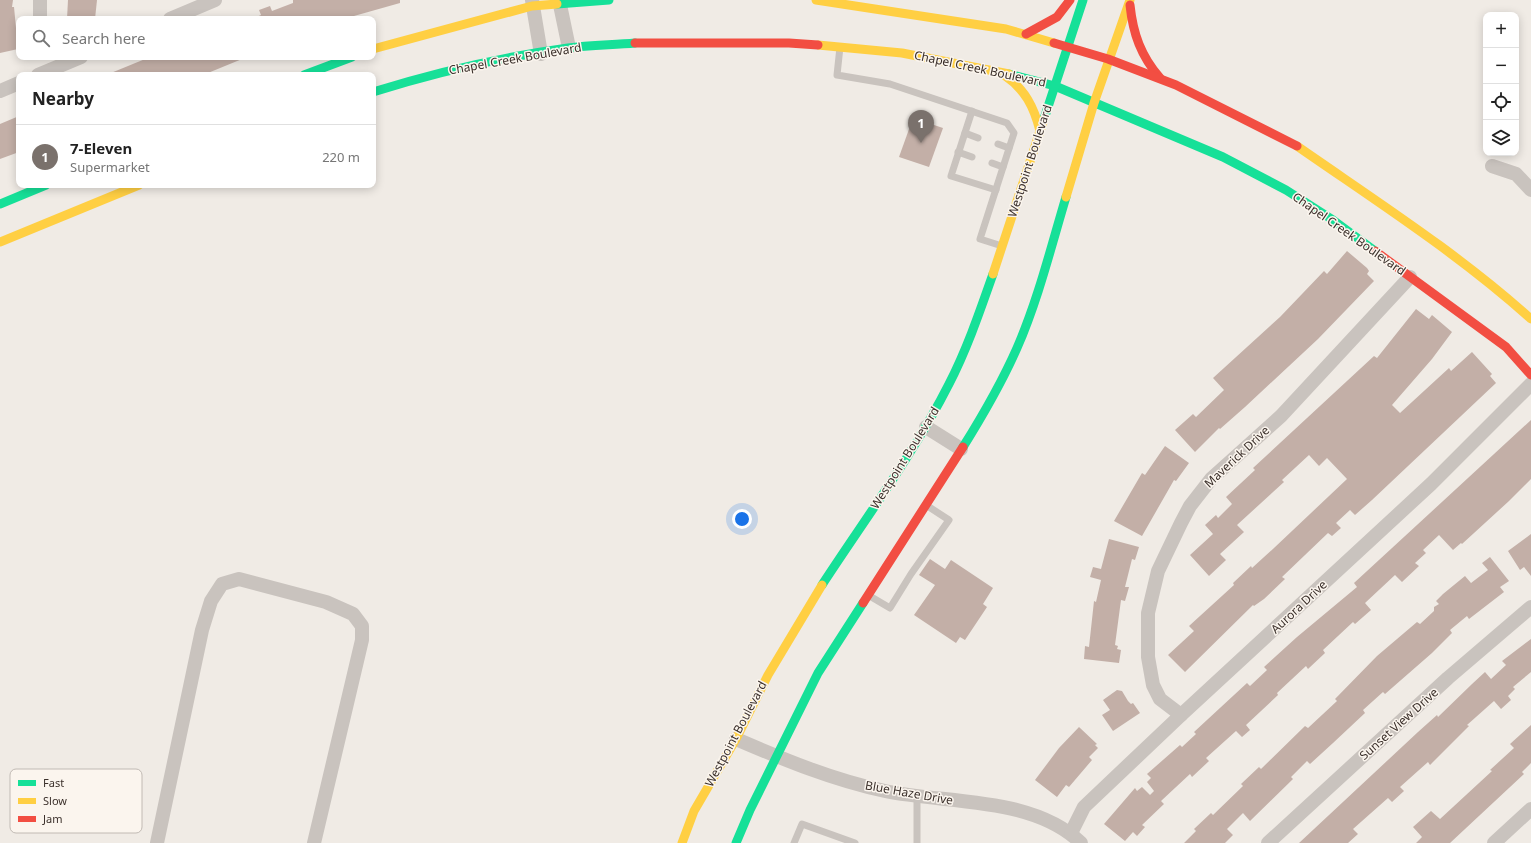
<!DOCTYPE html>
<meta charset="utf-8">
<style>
:root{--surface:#fff;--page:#f2f2f2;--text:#222;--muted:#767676;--line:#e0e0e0;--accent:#7a716c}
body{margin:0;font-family:"Noto Sans",sans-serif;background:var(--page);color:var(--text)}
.controls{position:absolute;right:12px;top:12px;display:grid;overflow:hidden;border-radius:8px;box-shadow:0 2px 10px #0003}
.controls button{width:36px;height:36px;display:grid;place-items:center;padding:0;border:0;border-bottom:1px solid var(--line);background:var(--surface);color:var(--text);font:20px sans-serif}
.you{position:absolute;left:742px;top:519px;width:14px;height:14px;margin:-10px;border:3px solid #fff;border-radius:50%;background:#1a73e8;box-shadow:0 0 0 6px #1a73e833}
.badge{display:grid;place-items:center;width:26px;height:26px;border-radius:50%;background:var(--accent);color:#fff;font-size:13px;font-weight:700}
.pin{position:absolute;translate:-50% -33px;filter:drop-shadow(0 1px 2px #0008)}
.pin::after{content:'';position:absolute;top:21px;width:14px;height:12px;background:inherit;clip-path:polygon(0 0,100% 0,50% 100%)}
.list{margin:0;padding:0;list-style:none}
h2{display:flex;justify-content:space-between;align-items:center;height:52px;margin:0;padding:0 16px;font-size:17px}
h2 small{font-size:13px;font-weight:400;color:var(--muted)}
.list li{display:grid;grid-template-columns:26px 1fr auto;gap:12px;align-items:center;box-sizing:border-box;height:64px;padding:0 16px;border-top:1px solid var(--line)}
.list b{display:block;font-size:15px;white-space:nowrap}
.list p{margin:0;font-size:13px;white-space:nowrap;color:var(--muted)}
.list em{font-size:13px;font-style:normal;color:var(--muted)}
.icon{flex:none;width:22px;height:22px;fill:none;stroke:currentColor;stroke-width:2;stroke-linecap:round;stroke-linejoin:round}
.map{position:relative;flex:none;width:1531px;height:843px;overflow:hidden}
.search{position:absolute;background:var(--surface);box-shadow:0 2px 10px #0003;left:16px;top:16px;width:360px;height:44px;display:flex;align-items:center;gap:10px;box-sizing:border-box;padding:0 14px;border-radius:8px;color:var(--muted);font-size:15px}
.panel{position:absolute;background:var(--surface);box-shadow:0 2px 10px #0003;left:16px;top:72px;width:360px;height:116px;border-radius:8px}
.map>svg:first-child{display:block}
.building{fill:#c3afa7}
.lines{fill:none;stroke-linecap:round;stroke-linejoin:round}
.lane{stroke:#c9c3be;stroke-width:7}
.street{stroke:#c9c3be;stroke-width:14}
.fast{stroke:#16e098;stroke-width:9}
.slow{stroke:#ffcf43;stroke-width:9}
.jam{stroke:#f24e42;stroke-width:9}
.labels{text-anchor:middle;stroke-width:3;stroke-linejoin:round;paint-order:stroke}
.street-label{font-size:12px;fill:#3b302b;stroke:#fbf5ee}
.key{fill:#fbf5ee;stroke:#c1bab4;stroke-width:1}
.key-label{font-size:11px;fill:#3b302b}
</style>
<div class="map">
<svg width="1531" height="843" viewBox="0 0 1531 843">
<rect width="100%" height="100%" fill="#f0ebe5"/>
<g class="building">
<polygon points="0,0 13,0 12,7 14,7 18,49 0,53"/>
<polygon points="68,0 97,0 95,19 67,19"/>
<polygon points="293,0 400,0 400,3 354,16 355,19 252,19 261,15 259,10 270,6 272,11 293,3"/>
<polygon points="150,57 247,57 203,75 106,75"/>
<polygon points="19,116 19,152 0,159 0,124"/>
<polygon points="913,118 943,128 929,167 899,157"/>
<polygon points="1347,251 1367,268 1369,271 1367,274 1374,281 1318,339 1245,407 1220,429 1219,428 1195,452 1175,430 1193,414 1196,417 1224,390 1213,378 1280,317 1324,271 1327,274"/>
<polygon points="1416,309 1429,319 1432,315 1452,332 1432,359 1392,405 1400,413 1449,368 1451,371 1472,352 1492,374 1490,376 1496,383 1372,500 1355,515 1350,510 1336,523 1341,528 1332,536 1328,533 1282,577 1285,579 1264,599 1254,606 1253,605 1185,672 1168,655 1194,631 1189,626 1234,585 1233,583 1251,566 1252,568 1274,548 1347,479 1327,458 1319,466 1309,455 1282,480 1284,482 1237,525 1244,532 1220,554 1226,560 1209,576 1190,555 1213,534 1205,525 1216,515 1218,518 1232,504 1226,497 1255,470 1253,468 1374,356 1377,358"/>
<polygon points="1531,420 1531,479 1509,501 1462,544 1461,543 1453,550 1439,535 1423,550 1426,553 1415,563 1419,566 1402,582 1395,575 1365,603 1371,610 1355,624 1353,622 1323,650 1325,653 1308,669 1306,666 1277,693 1278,695 1246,725 1250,730 1242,737 1236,731 1206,758 1209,761 1192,777 1190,774 1161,801 1164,804 1142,825 1145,827 1137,836 1133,832 1125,841 1104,824 1135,788 1137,791 1142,787 1150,795 1154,791 1147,782 1151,778 1147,774 1180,745 1182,747 1196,734 1194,732 1247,683 1250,686 1267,670 1264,667 1297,637 1357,587 1354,583"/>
<polygon points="1165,446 1189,463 1176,481 1174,480 1142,536 1114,521 1142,473 1145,475"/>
<polygon points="1531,534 1531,576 1524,567 1520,570 1508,551"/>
<polygon points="1109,539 1139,547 1135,560 1132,559 1125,587 1129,587 1125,601 1121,600 1115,645 1118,646 1117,649 1121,650 1119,663 1084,659 1085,646 1089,647 1094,601 1096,602 1101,580 1090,577 1093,567 1101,569"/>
<polygon points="1490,557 1509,581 1500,587 1504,592 1469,619 1467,616 1450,630 1452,633 1432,653 1385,694 1383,692 1363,710 1365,713 1333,743 1310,764 1307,761 1291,777 1293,779 1250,821 1243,813 1227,829 1233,835 1225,843 1184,843 1196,831 1194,829 1211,813 1213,815 1243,786 1241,784 1259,767 1261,769 1305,726 1308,728 1337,701 1335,699 1377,656 1417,622 1420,624 1434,611 1434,607 1439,604 1436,601 1443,594 1465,576 1471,583 1488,570 1482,563"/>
<polygon points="930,559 945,569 951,560 993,588 983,604 987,607 965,640 960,637 956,643 914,615 935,585 919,575"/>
<polygon points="1531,639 1531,672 1513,687 1515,689 1508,696 1511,700 1501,709 1494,701 1467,725 1469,726 1430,765 1428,762 1400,787 1404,791 1392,802 1388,798 1353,829 1358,834 1348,843 1299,843 1418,732 1437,715 1438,717 1472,684 1485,672 1491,679 1506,665 1502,661"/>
<polygon points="1117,690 1122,691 1128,701 1131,704 1133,703 1140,713 1113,731 1102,715 1110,710 1103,700"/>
<polygon points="1531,725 1531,763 1522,772 1524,774 1450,843 1416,843 1422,837 1413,827 1431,811 1440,819 1492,771 1490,770 1514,748 1510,744"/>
<polygon points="1079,727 1097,744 1095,745 1098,748 1089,757 1092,760 1069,787 1066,785 1057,797 1035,780 1059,748"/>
</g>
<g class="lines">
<g class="lane">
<polyline points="840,47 837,75 890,84 1007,123 1014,133 980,239 1002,246"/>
<polyline points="972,111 951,176 996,190"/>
<polyline points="965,133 978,138"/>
<polyline points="998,144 1009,148"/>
<polyline points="958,152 972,157"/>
<polyline points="992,163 1003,167"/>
<polyline points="868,595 890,608 911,574 949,520 926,505"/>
<polyline points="794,843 802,824 855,843"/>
<polyline points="917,843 917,795"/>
</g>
<g class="street">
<polyline points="532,0 541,54"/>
<polyline points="559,0 569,48"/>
<polyline points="40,19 40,0"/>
<polyline points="170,19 215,0"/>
<polyline points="38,75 81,57"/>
<polyline points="0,91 19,83"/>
<polyline points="1492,166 1516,174 1531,190"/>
<polyline points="926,427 961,449"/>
<polyline points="1181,715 1160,699 1153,685 1148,657 1148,613 1158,571 1181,523 1190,506 1211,479 1281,416 1410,277"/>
<path d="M736 739C785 760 833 780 885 791 947 804 1033 796 1081 843"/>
<polyline points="1071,833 1084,807 1181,715 1431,484 1531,384"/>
<polyline points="157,843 202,630 211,601 222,584 239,579 326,602 353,614 362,626 362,640 314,843"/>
<polyline points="1268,843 1448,678 1531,607"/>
<polyline points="1494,843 1531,809"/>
</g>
<g class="fast">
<polyline points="557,4 609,0"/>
<polyline points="1009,74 1055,86 1223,157 1286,190 1333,220 1375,251"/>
<polyline points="304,75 352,57"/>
<path d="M373 92C437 72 502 57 568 48 590 45 613 45 635 43"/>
<polyline points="1044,119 1083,0"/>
<polyline points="0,204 46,185"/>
<path d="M963 447C983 415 1002 382 1017 348 1038 300 1051 247 1066 197"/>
<path d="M822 585C865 519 913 455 949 384 967 349 980 311 993 274"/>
<polyline points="736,843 750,810 818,673 863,603"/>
</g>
<g class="slow">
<polyline points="816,0 1006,29 1054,43"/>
<polyline points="818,45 902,53 1009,74"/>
<polyline points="373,49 532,6 557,4"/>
<path d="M1004 75C1025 89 1034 107 1040 131"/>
<path d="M1297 146C1376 201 1459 254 1531 319"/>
<polyline points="1066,197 1094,103 1130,0"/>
<polyline points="0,242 139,185"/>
<polyline points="993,274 1044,119"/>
<polyline points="682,843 694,811 736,739 768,675 822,585"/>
</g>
<g class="jam">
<path d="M1130 5C1133 34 1141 56 1160 78"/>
<polyline points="1026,34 1057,17 1070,0"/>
<polyline points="635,43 789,43 818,45"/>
<polyline points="1054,43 1108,59 1176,85 1297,146"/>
<polyline points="1375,251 1506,347 1531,375"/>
<polyline points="863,603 963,447"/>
</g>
</g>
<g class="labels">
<g class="street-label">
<text transform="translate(515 59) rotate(-10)" y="4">Chapel Creek Boulevard</text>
<text transform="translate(980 69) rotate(12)" y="4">Chapel Creek Boulevard</text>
<text transform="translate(1030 161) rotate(-72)" y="4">Westpoint Boulevard</text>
<text transform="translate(1349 234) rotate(35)" y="4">Chapel Creek Boulevard</text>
<text transform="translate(1237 457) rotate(-43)" y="4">Maverick Drive</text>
<text transform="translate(905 458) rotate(-58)" y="4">Westpoint Boulevard</text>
<text transform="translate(1299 607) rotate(-43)" y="4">Aurora Drive</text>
<text transform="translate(1399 724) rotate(-42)" y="4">Sunset View Drive</text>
<text transform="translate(736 734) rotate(-62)" y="4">Westpoint Boulevard</text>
<text transform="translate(909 793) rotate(10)" y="4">Blue Haze Drive</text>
</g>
</g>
<rect x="10" y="769" width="132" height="64" rx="6" class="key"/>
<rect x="18" y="780" width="18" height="6" fill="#16e098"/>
<rect x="18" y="798" width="18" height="6" fill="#ffcf43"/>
<rect x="18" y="816" width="18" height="6" fill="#f24e42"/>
<g class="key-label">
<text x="43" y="787">Fast</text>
<text x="43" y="805">Slow</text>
<text x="43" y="823">Jam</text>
</g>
</svg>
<div class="controls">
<button>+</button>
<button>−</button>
<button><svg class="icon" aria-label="locate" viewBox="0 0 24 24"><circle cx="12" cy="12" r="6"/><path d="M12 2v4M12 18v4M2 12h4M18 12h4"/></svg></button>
<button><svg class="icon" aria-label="layers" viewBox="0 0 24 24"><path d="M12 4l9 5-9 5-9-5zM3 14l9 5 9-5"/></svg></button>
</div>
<div class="you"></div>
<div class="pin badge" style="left:921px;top:143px">1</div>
<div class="search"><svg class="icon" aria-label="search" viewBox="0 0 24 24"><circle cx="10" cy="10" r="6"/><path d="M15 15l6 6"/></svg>Search here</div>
<section class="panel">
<h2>Nearby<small></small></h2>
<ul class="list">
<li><span class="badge">1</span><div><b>7-Eleven</b><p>Supermarket</p></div><em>220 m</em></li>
</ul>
</section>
</div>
